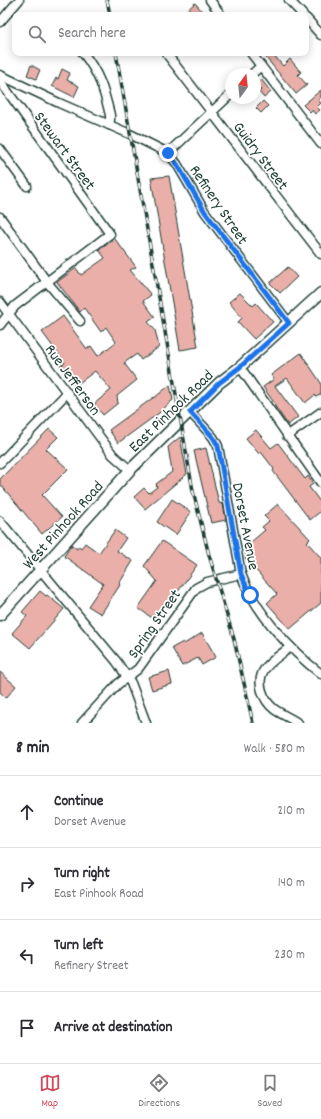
<!DOCTYPE html>
<meta charset="utf-8">
<style>
:root{--surface:#fff;--page:#f7f7f7;--text:#2b2b33;--muted:#7c7c81;--line:#e1e1e2;--accent:#d1495b}
body{margin:0;font-family:Dekko,sans-serif;background:var(--page);color:var(--text)}
.compass{position:absolute;left:225px;top:68px;width:36px;height:36px;border-radius:50%;background:var(--surface);box-shadow:0 2px 10px #0003;rotate:15deg}
.stop{position:absolute;width:12px;height:12px;margin:-9px;border:3px solid #1a73e8;border-radius:50%;background:#fff}
.stop.end{background:#1a73e8;border-color:#fff;box-shadow:0 1px 4px #0008}
.list{margin:0;padding:0;list-style:none}
h2{display:flex;justify-content:space-between;align-items:center;height:52px;margin:0;padding:0 16px;font-size:17px}
h2 small{font-size:13px;font-weight:400;color:var(--muted)}
.list li{display:grid;grid-template-columns:26px 1fr auto;gap:12px;align-items:center;box-sizing:border-box;height:72px;padding:0 16px;border-top:1px solid var(--line)}
.list b{display:block;font-size:15px;white-space:nowrap}
.list p{margin:0;font-size:13px;white-space:nowrap;color:var(--muted)}
.list em{font-size:13px;font-style:normal;color:var(--muted)}
.icon{flex:none;width:22px;height:22px;fill:none;stroke:currentColor;stroke-width:2;stroke-linecap:round;stroke-linejoin:round}
.map{position:relative;flex:none;width:321px;height:723px;overflow:hidden}
.search{position:absolute;background:var(--surface);box-shadow:0 2px 10px #0003;left:12px;right:12px;top:12px;height:44px;display:flex;align-items:center;gap:10px;box-sizing:border-box;padding:0 14px;border-radius:8px;color:var(--muted);font-size:15px}
.sheet{height:340px;background:var(--surface)}
nav{display:flex;justify-content:space-around;align-items:center;box-sizing:border-box;height:56px;border-top:1px solid var(--line);background:var(--surface);font-size:11px;color:var(--muted)}
nav a{display:grid;justify-items:center;gap:2px}
nav .on{color:var(--accent)}
.map>svg:first-child{display:block}
.building{fill:#eaafa9;stroke:#1f3d34}
.lines{fill:none;stroke-linecap:round;stroke-linejoin:round}
.minor-casing{stroke:#1f3d34;stroke-width:11}
.major-casing{stroke:#1f3d34;stroke-width:13}
.minor{stroke:#fff;stroke-width:8}
.major{stroke:#fff;stroke-width:10}
.rail-casing{stroke:#1f3d34;stroke-width:3.5}
.rail{stroke:#fff;stroke-width:2;stroke-dasharray:6;stroke-linecap:butt}
.route{stroke:#1a73e8;stroke-width:5}
.labels{text-anchor:middle;stroke-width:3.5;stroke-linejoin:round;paint-order:stroke}
.street-label{font-size:16px;fill:#1f3d34;stroke:#fff}
</style>
<div class="map">
<svg width="321" height="723" viewBox="0 0 321 723">
<rect width="100%" height="100%" fill="#fff"/>
<filter id="ink" filterUnits="userSpaceOnUse"><feTurbulence type="fractalNoise" baseFrequency=".025" numOctaves="2"/><feDisplacementMap in="SourceGraphic" scale="8" xChannelSelector="R" yChannelSelector="G"/><feConvolveMatrix kernelMatrix="1 2 1 2 8 2 1 2 1" color-interpolation-filters="sRGB"/></filter>
<g filter="url(#ink)">
<g class="building">
<polygon points="195,3 202,11 197,15 187,15 185,12"/>
<polygon points="262,53 272,53 283,66 290,59 301,72 298,75 307,85 296,94"/>
<polygon points="31,65 40,70 36,79 27,75"/>
<polygon points="62,69 70,73 67,80 79,86 74,97 52,86 56,78 58,79"/>
<polygon points="261,79 271,92 264,98 259,92 261,90 255,84"/>
<polygon points="321,90 321,97 318,100 321,103 317,107 320,110 315,114 312,110 310,112 303,105"/>
<polygon points="263,101 268,106 261,113 256,108"/>
<polygon points="169,176 198,347 180,350 151,178"/>
<polygon points="115,239 136,267 130,270 151,295 143,301 155,317 148,322 155,330 159,347 141,360 137,354 124,363 137,380 117,396 118,403 103,415 94,404 111,390 95,371 75,386 60,366 65,363 42,332 63,316 87,349 91,346 98,356 116,342 106,327 101,332 84,308 80,312 57,282 76,268 81,275 105,258 99,250"/>
<polygon points="288,267 297,277 280,293 270,283"/>
<polygon points="240,293 253,306 256,303 273,322 254,339 238,322 242,318 229,302"/>
<polygon points="301,353 321,383 321,394 316,397 315,395 305,403 287,378 275,386 298,417 288,425 274,405 275,404 263,387 274,379 271,375"/>
<polygon points="170,385 173,400 159,413 118,443 109,430 154,397 154,398"/>
<polygon points="49,429 58,437 46,449 68,469 42,495 62,517 42,534 0,484 0,479"/>
<polygon points="256,430 271,448 278,443 305,479 308,476 313,484 309,487 321,503 321,511 310,520 273,471 274,469 261,452 259,454 246,438"/>
<polygon points="180,437 187,474 145,509 134,497 144,488 149,493 157,487 156,484 172,472 168,447"/>
<polygon points="206,448 219,503 223,504 226,520 211,523 194,451"/>
<polygon points="172,499 191,512 176,535 157,522"/>
<polygon points="278,504 310,539 307,542 321,558 321,603 290,629 267,603 277,594 245,558 247,556 245,554 248,552 244,548 265,530 262,527 269,521 264,516"/>
<polygon points="115,530 126,538 117,551 133,561 119,584 120,585 101,614 88,606 103,584 64,556 72,545 77,549 79,546 81,548 85,543 99,553"/>
<polygon points="162,541 197,565 167,607 163,604 152,618 138,608 157,581 144,566"/>
<polygon points="40,591 46,596 47,595 64,609 30,648 12,633 27,616 22,612"/>
<polygon points="202,633 216,657 202,665 198,658 182,666 172,648 183,642 184,644"/>
<polygon points="169,671 172,684 152,690 148,677"/>
<polygon points="0,672 16,686 6,698 0,692"/>
</g>
<g class="lines">
<g class="minor-casing">
<g id="minor">
<polyline points="210,0 221,15"/>
<polyline points="289,0 303,15"/>
<polyline points="306,18 321,35"/>
<polyline points="0,22 19,0"/>
<path d="M83 53C99 73 104 90 110 115V120L109 125"/>
<polyline points="166,53 321,254"/>
<polyline points="251,53 321,144"/>
<polyline points="252,74 261,66"/>
<polyline points="0,75 59,103 130,134 168,153 177,164 205,212 289,323"/>
<polyline points="0,81 110,234 15,306 0,325"/>
<polyline points="0,149 27,186"/>
<polyline points="168,153 231,94"/>
<polyline points="0,217 47,282 80,321"/>
<polyline points="0,302 113,455 130,470"/>
<polyline points="240,367 321,483"/>
<path d="M190 412 213 437 218 446 241 574C255 612 290 650 321 674"/>
<polyline points="287,436 321,412"/>
<polyline points="0,463 67,393"/>
<polyline points="0,521 117,662 131,683 146,723"/>
<path d="M290 647C282 654 270 661 264 670 256 682 263 700 274 709 281 714 290 718 298 723"/>
<polyline points="82,723 118,684 138,669 196,588 207,582 241,574"/>
</g>
</g>
<g class="major-casing">
<polyline id="major" points="0,615 130,470 219,383 240,367 321,293"/>
</g>
<use href="#minor" class="minor"/>
<use href="#major" class="major"/>
<g class="rail-casing">
<g id="rail">
<polyline points="107,0 110,15"/>
<polyline points="116,53 193,491 209,555 234,639 253,723"/>
</g>
</g>
<use href="#rail" class="rail"/>
</g>
</g>
<g class="lines" filter="url(#ink)">
<polyline class="route" points="168,153 177,164 205,212 289,323 240,367 219,383 190,412 213,437 218,446 241,574 250,595"/>
</g>
<g class="labels">
<g class="street-label">
<text transform="translate(66 150) rotate(54)" y="6">Stewart Street</text>
<text transform="translate(262 155) rotate(53)" y="6">Guidry Street</text>
<text transform="translate(220 204) rotate(56)" y="6">Refinery Street</text>
<text transform="translate(74 379) rotate(54)" y="6">Rue Jefferson</text>
<text transform="translate(170 410) rotate(-44)" y="6">East Pinhook Road</text>
<text transform="translate(62 524) rotate(-48)" y="6">West Pinhook Road</text>
<text transform="translate(247 526) rotate(79)" y="6">Dorset Avenue</text>
<text transform="translate(153 623) rotate(-55)" y="6">Spring Street</text>
</g>
</g>
</svg>
<svg class="compass" viewBox="-18 -18 36 36"><path d="M0-13l5 13h-10z" fill="#e53935"/><path d="M0 13l5-13h-10z" fill="#7c7c81"/></svg>
<div class="stop" style="left:250px;top:595px"></div>
<div class="stop end" style="left:168px;top:153px"></div>
<div class="search"><svg class="icon" aria-label="search" viewBox="0 0 24 24"><circle cx="10" cy="10" r="6"/><path d="M15 15l6 6"/></svg>Search here</div>
</div>
<section class="sheet">
<h2>8 min<small>Walk · 580 m</small></h2>
<ul class="list">
<li><svg class="icon" aria-label="ahead" viewBox="0 0 24 24"><path d="M12 20V5M6 11l6-6 6 6"/></svg><div><b>Continue</b><p>Dorset Avenue</p></div><em>210 m</em></li>
<li><svg class="icon" aria-label="right" viewBox="0 0 24 24"><path d="M7 20v-9h11M14 6l5 5-5 5"/></svg><div><b>Turn right</b><p>East Pinhook Road</p></div><em>140 m</em></li>
<li><svg class="icon" aria-label="left" viewBox="0 0 24 24"><path d="M17 20v-9H6M10 6l-5 5 5 5"/></svg><div><b>Turn left</b><p>Refinery Street</p></div><em>230 m</em></li>
<li><svg class="icon" aria-label="arrive" viewBox="0 0 24 24"><path d="M6 21V4h12l-3 4 3 4H6"/></svg><div><b>Arrive at destination</b></div></li>
</ul>
</section>
<nav>
<a class="on"><svg class="icon" aria-label="map" viewBox="0 0 24 24"><path d="M3 6l6-2 6 2 6-2v14l-6 2-6-2-6 2zM9 4v14M15 6v14"/></svg>Map</a>
<a><svg class="icon" aria-label="directions" viewBox="0 0 24 24"><path d="M12 3l9 9-9 9-9-9zM9 14v-3h6M13 9l2 2-2 2"/></svg>Directions</a>
<a><svg class="icon" aria-label="saved" viewBox="0 0 24 24"><path d="M7 4h10v16l-5-4-5 4z"/></svg>Saved</a>
</nav>
